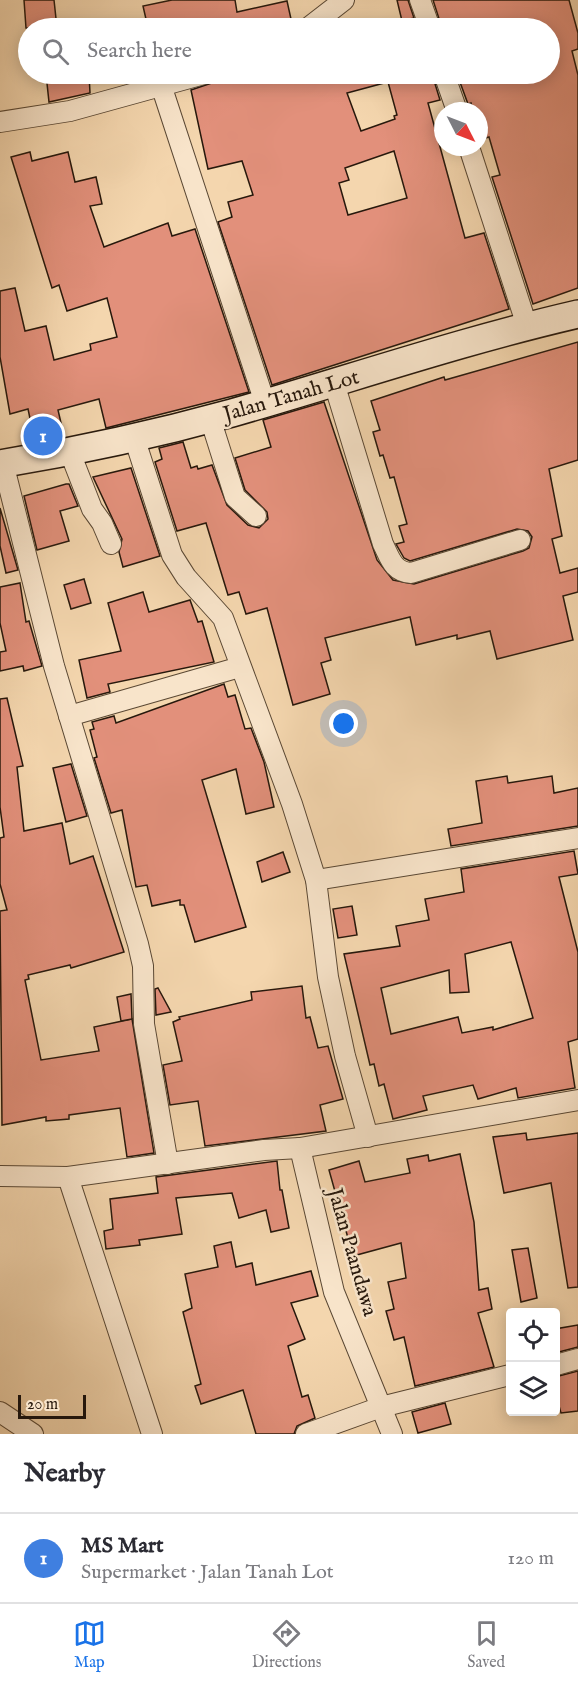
<!DOCTYPE html>
<meta charset="utf-8">
<style>
:root{--surface:#fff;--page:#f7f7f7;--text:#2b2b33;--muted:#7c7c81;--line:#e1e1e2;--accent:#1a73e8}
body{margin:0;font-family:"IM FELL English",serif;background:var(--page);color:var(--text)}
.controls{position:absolute;right:18px;bottom:18px;display:grid;overflow:hidden;border-radius:6px;box-shadow:0 3px 15px #0003}
.controls button{width:54px;height:54px;display:grid;place-items:center;padding:0;border:0;border-bottom:2px solid var(--line);background:var(--surface);color:var(--text);font:30px sans-serif}
.compass{position:absolute;left:434px;top:102px;width:54px;height:54px;border-radius:50%;background:var(--surface);box-shadow:0 3px 15px #0003;rotate:132deg}
.scale{position:absolute;left:18px;bottom:15px;width:68px;box-sizing:border-box;padding-left:6px;border:3px solid #27180c;border-top:0;font-size:16px;line-height:21px;white-space:nowrap;color:#27180c;-webkit-text-stroke:4px #f8e4ca;paint-order:stroke}
.you{position:absolute;left:344px;top:724px;width:21px;height:21px;margin:-15px;border:4px solid #fff;border-radius:50%;background:#1a73e8;box-shadow:0 0 0 9px #1a73e833}
.badge{display:grid;place-items:center;width:39px;height:39px;border-radius:50%;background:var(--accent);color:#fff;font-size:20px;font-weight:700}
.pin{position:absolute;translate:-50% -50%;border:3px solid #fff;box-shadow:0 2px 6px #0006}
.list{margin:0;padding:0;list-style:none}
h2{display:flex;justify-content:space-between;align-items:center;height:78px;margin:0;padding:0 24px;font-size:26px}
h2 small{font-size:20px;font-weight:400;color:var(--muted)}
.list li{display:grid;grid-template-columns:39px 1fr auto;gap:18px;align-items:center;box-sizing:border-box;height:90px;padding:0 24px;border-top:2px solid var(--line)}
.list b{display:block;font-size:22px;white-space:nowrap}
.list p{margin:0;font-size:20px;white-space:nowrap;color:var(--muted)}
.list em{font-size:20px;font-style:normal;color:var(--muted)}
.icon{flex:none;width:33px;height:33px;fill:none;stroke:currentColor;stroke-width:2;stroke-linecap:round;stroke-linejoin:round}
.map{position:relative;flex:none;width:578px;height:1434px;overflow:hidden}
.search{position:absolute;background:var(--surface);box-shadow:0 3px 15px #0003;left:18px;right:18px;top:18px;height:66px;display:flex;align-items:center;gap:15px;box-sizing:border-box;padding:0 21px;border-radius:33px;color:var(--muted);font-size:22px}
.sheet{height:168px;background:var(--surface)}
nav{display:flex;justify-content:space-around;align-items:center;box-sizing:border-box;height:84px;border-top:2px solid var(--line);background:var(--surface);font-size:16px;color:var(--muted)}
nav a{display:grid;justify-items:center;gap:3px}
nav .on{color:var(--accent)}
.map>svg:first-child{display:block}
.building{fill:#e2907b;stroke:#27180c;stroke-width:1.5;fill-rule:evenodd}
.lines{fill:none;stroke-linecap:round;stroke-linejoin:round}
.minor-casing{stroke:#5a4834;stroke-width:22}
.secondary-casing{stroke:#27180c;stroke-width:30}
.minor{stroke:#f8e4ca;stroke-width:20}
.secondary{stroke:#f8e4ca;stroke-width:27}
.labels{text-anchor:middle;stroke-width:5;stroke-linejoin:round;paint-order:stroke}
.street-label{font-size:21px;fill:#27180c;stroke:#f8e4ca}
</style>
<div class="map">
<svg width="578" height="1434" viewBox="0 0 578 1434">
<rect width="100%" height="100%" fill="#f4d6ae"/>
<filter id="stains"><feTurbulence type="fractalNoise" baseFrequency=".00333" numOctaves="4"/><feColorMatrix values="0 0 0 0 .2 0 0 0 0 .09 0 0 0 0 .02 0 0 0 .5 -.17"/></filter>
<radialGradient id="worn" r=".72"><stop offset=".6" stop-color="#630" stop-opacity="0"/><stop offset="1" stop-color="#630" stop-opacity=".3"/></radialGradient>
<g class="building">
<polygon points="24,0 54,0 57,28 26,28"/>
<polygon points="172,0 235,0 237,12 287,1 293,28 148,28 143,6"/>
<polygon points="397,0 408,0 414,18 402,21"/>
<polygon points="433,0 569,0 578,33 578,49 572,51 578,75 578,288 533,304 492,177 500,175 489,137 479,140 479,111 473,111 471,103 468,104 457,74 549,74 549,28 466,28 465,24 442,28"/>
<polygon points="46,74 89,74 90,93 49,102"/>
<path d="M216 74H274L276 79 292 74H432L440 100 428 103 465 238 484 233 509 309 272 385 218 222 232 217 228 202 253 195 242 161 208 169 191 90 212 83ZM388 82 397 115 394 116 395 119 361 131 347 93ZM394 151 407 198 348 215 339 183 349 180 345 168Z"/>
<polygon points="30,152 32,161 68,152 75,182 96,177 102,204 90,206 104,247 168,223 172,236 195,229 249,392 106,428 99,399 58,410 64,436 35,442 28,409 10,414 0,357 0,291 15,288 25,331 46,326 54,360 91,350 90,344 117,337 107,298 67,311 59,285 52,288 11,157"/>
<polygon points="578,342 578,460 549,469 562,536 552,539 560,573 578,568 578,592 563,596 573,640 497,659 490,631 457,639 457,635 416,645 410,617 325,638 331,660 321,663 330,694 293,705 267,608 246,614 239,592 228,595 206,523 177,531 155,462 162,459 159,448 183,442 191,468 197,466 198,469 212,465 227,505 248,525 259,528 268,519 267,512 245,490 235,458 271,447 263,420 324,402 377,560 393,580 414,584 523,551 529,548 532,537 528,531 517,529 410,561 404,558 396,544 404,542 399,526 407,524 394,477 390,478 383,455 380,456 373,432 380,430 371,401 444,377 445,380"/>
<polygon points="131,468 160,556 123,567 119,552 122,539 93,477"/>
<polygon points="66,484 69,484 78,506 60,511 69,541 37,550 24,496"/>
<polygon points="0,508 18,570 6,573 0,546"/>
<polygon points="84,579 91,603 71,609 64,585"/>
<polygon points="20,583 26,622 29,621 42,666 24,671 23,666 0,671 0,652 6,651 0,623 0,587"/>
<polygon points="143,592 149,612 190,600 198,622 202,621 214,662 108,684 110,692 87,698 79,660 121,651 108,603"/>
<polygon points="224,684 228,697 235,695 245,729 251,728 264,762 274,807 246,814 236,769 202,780 246,927 195,942 184,905 180,905 180,900 152,906 147,885 136,887 122,810 111,813 94,758 97,757 90,730 94,729 92,722 114,716 116,723"/>
<polygon points="7,698 23,766 17,767 24,831 62,823 70,864 93,856 124,952 71,968 70,965 28,975 29,979 25,980 41,1060 99,1051 94,1027 132,1019 154,1153 127,1157 120,1108 69,1115 69,1119 46,1121 46,1117 2,1125 0,911 7,910 0,884 0,838 4,837 0,807 0,699"/>
<polygon points="71,764 87,816 66,822 53,768"/>
<polygon points="507,776 508,783 552,776 554,793 578,788 578,826 451,846 448,829 482,823 476,781"/>
<path d="M574 851 578 874 559 877 578 952V1039L568 1042 575 1088 518 1098 516 1088 478 1099 473 1085 423 1096 427 1110 393 1119 384 1084 379 1086 374 1064 370 1065 344 954 400 946 396 926 429 920 425 899 464 892 461 869ZM511 942 533 1018 493 1030V1027L462 1033 458 1017 391 1034 381 988 449 970 450 993 469 992 465 954Z"/>
<polygon points="283,852 290,872 262,882 257,862"/>
<polygon points="352,906 357,935 338,938 333,909"/>
<polygon points="302,986 306,1018 310,1017 318,1048 328,1046 343,1099 320,1105 326,1131 205,1146 198,1101 170,1105 163,1065 182,1061 173,1022 180,1019 179,1017 252,1000 251,992"/>
<polygon points="158,988 171,1012 156,1015 155,989"/>
<polygon points="131,994 132,1019 121,1021 117,997"/>
<polygon points="526,1133 527,1140 578,1133 578,1287 568,1288 551,1183 504,1193 493,1137"/>
<polygon points="460,1154 474,1222 479,1290 488,1288 492,1309 478,1313 494,1367 415,1386 404,1337 394,1340 386,1311 394,1309 388,1282 406,1278 401,1243 353,1256 329,1170 359,1161 365,1182 410,1173 407,1159 428,1155 429,1161"/>
<polygon points="277,1161 280,1190 282,1190 289,1228 271,1232 266,1210 239,1218 232,1193 176,1198 182,1234 139,1240 140,1245 106,1249 104,1231 113,1229 110,1199 158,1193 156,1177"/>
<polygon points="231,1242 236,1267 252,1263 256,1285 311,1271 318,1296 291,1303 305,1339 288,1346 302,1397 308,1395 315,1418 297,1426 294,1434 256,1434 243,1390 201,1404 195,1386 201,1384 183,1312 192,1308 185,1274 218,1267 214,1246"/>
<polygon points="528,1248 537,1298 521,1302 512,1250"/>
<polygon points="578,1325 578,1347 555,1353 555,1329"/>
<polygon points="578,1371 578,1411 561,1413 555,1392 555,1377"/>
<polygon points="445,1403 451,1424 418,1433 412,1412"/>
</g>
<g class="lines">
<g class="minor-casing">
<g id="minor">
<polyline points="420,0 430,28"/>
<polyline points="308,28 344,0"/>
<polyline points="444,74 457,111"/>
<polyline points="161,85 265,403"/>
<polyline points="0,122 70,111 204,74"/>
<polyline points="469,147 527,326"/>
<path d="M334 383 383 544C390 558 393 572 411 573L520 540"/>
<polyline points="210,418 235,497 256,516"/>
<polyline points="134,437 172,555 186,577 223,618 292,804 316,880 328,977 345,1056 368,1137"/>
<polyline points="69,450 92,509 102,523 111,544"/>
<polyline points="3,463 54,666 138,944 143,966 144,1024 168,1164"/>
<polyline points="69,716 240,667"/>
<polyline points="316,880 578,838"/>
<polyline points="300,1148 334,1292 392,1434"/>
<polyline points="0,1176 68,1177 264,1150 300,1148 578,1100"/>
<polyline points="68,1177 152,1434"/>
<polyline points="556,1365 578,1359"/>
<polyline points="0,1412 33,1434"/>
<polyline points="306,1434 381,1407 510,1375"/>
</g>
</g>
<g class="secondary-casing">
<path id="secondary" d="M0 464C78 451 156 434 232 413 347 380 461 341 578 314"/>
</g>
<use href="#minor" class="minor"/>
<use href="#secondary" class="secondary"/>
</g>
<g class="labels">
<g class="street-label">
<text transform="translate(291 395) rotate(-16)" y="7">Jalan Tanah Lot</text>
<text transform="translate(353 1252) rotate(74)" y="7">Jalan Paandawa</text>
</g>
</g>
<rect width="100%" height="100%" filter="url(#stains)"/>
<rect width="100%" height="100%" fill="url(#worn)"/>
</svg>
<div class="controls">
<button><svg class="icon" aria-label="locate" viewBox="0 0 24 24"><circle cx="12" cy="12" r="6"/><path d="M12 2v4M12 18v4M2 12h4M18 12h4"/></svg></button>
<button><svg class="icon" aria-label="layers" viewBox="0 0 24 24"><path d="M12 4l9 5-9 5-9-5zM3 14l9 5 9-5"/></svg></button>
</div>
<svg class="compass" viewBox="-18 -18 36 36"><path d="M0-13l5 13h-10z" fill="#e53935"/><path d="M0 13l5-13h-10z" fill="#7c7c81"/></svg>
<div class="scale">20 m</div>
<div class="you"></div>
<div class="pin badge" style="left:43px;top:436px;background:#3f7fe0">1</div>
<div class="search"><svg class="icon" aria-label="search" viewBox="0 0 24 24"><circle cx="10" cy="10" r="6"/><path d="M15 15l6 6"/></svg>Search here</div>
</div>
<section class="sheet">
<h2>Nearby<small></small></h2>
<ul class="list">
<li><span class="badge" style="background:#3f7fe0">1</span><div><b>MS Mart</b><p>Supermarket · Jalan Tanah Lot</p></div><em>120 m</em></li>
</ul>
</section>
<nav>
<a class="on"><svg class="icon" aria-label="map" viewBox="0 0 24 24"><path d="M3 6l6-2 6 2 6-2v14l-6 2-6-2-6 2zM9 4v14M15 6v14"/></svg>Map</a>
<a><svg class="icon" aria-label="directions" viewBox="0 0 24 24"><path d="M12 3l9 9-9 9-9-9zM9 14v-3h6M13 9l2 2-2 2"/></svg>Directions</a>
<a><svg class="icon" aria-label="saved" viewBox="0 0 24 24"><path d="M7 4h10v16l-5-4-5 4z"/></svg>Saved</a>
</nav>
